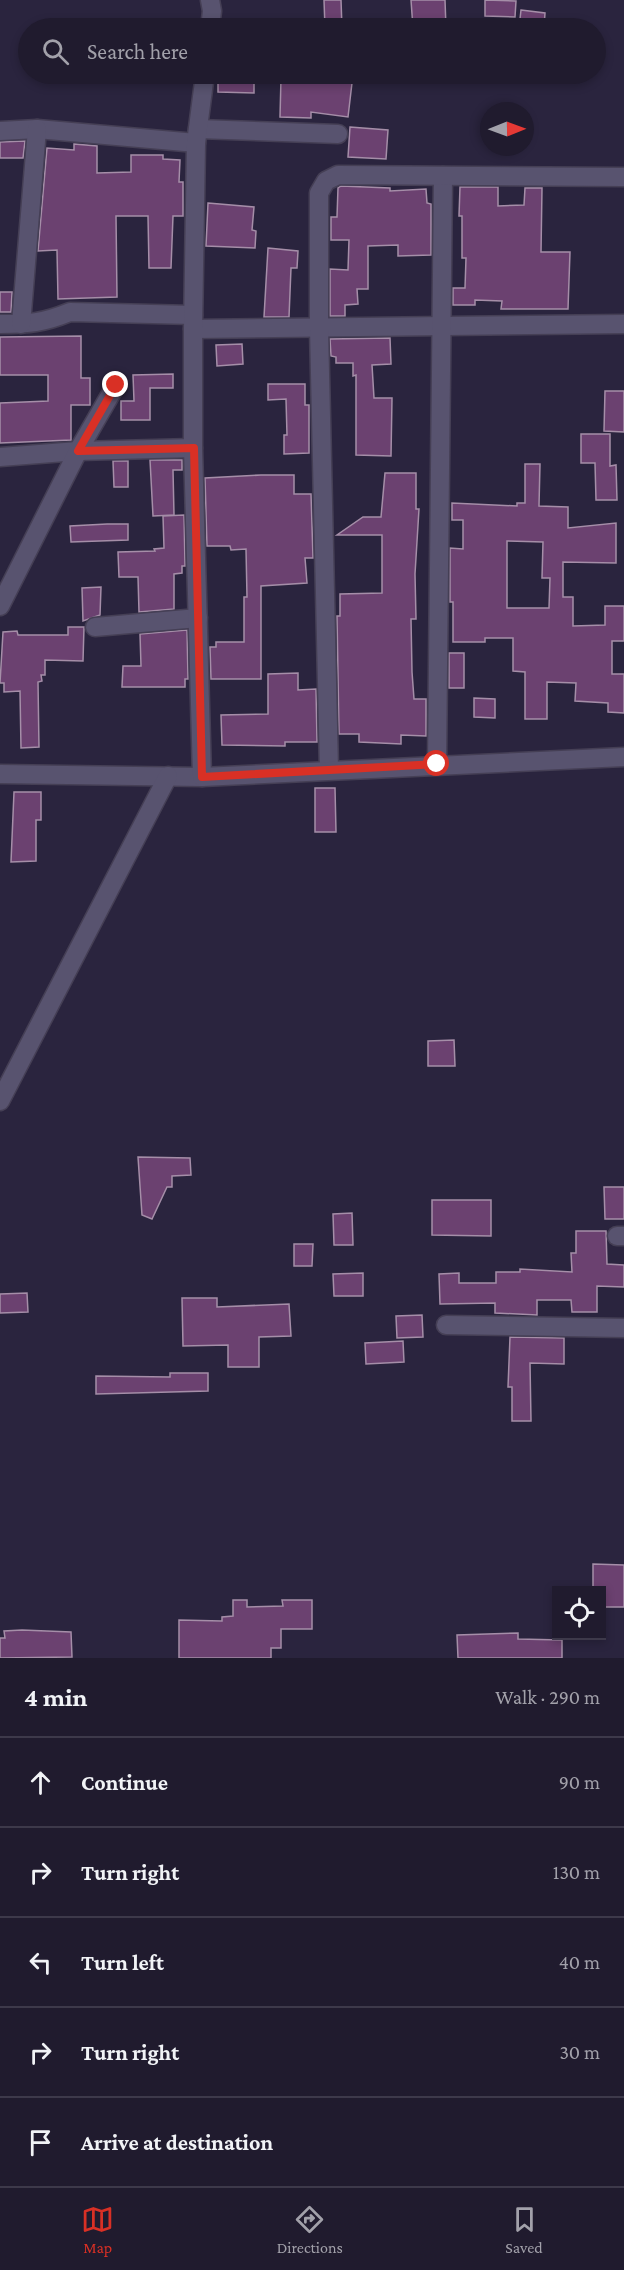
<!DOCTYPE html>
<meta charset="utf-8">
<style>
:root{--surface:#201b2e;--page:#2d283a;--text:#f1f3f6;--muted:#a2a1aa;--line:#3d394a;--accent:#d93025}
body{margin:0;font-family:"Crimson Pro",serif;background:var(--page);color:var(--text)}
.controls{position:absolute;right:18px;bottom:18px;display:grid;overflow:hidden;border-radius:0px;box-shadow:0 3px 9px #0003}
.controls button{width:54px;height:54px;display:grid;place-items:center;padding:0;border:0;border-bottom:2px solid var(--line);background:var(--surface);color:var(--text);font:30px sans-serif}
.compass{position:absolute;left:480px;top:102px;width:54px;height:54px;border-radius:50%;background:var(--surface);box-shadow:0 3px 9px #0003;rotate:89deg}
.stop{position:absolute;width:18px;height:18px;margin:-14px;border:4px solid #d93025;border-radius:50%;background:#fff}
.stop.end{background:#d93025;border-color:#fff;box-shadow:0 2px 6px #0008}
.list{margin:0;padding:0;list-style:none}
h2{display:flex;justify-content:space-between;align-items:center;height:78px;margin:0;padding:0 24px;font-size:26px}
h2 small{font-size:20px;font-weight:400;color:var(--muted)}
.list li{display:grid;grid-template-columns:39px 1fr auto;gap:18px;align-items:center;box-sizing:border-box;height:90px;padding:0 24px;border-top:2px solid var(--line)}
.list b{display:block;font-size:22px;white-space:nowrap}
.list em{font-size:20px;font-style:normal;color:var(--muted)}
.icon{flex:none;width:33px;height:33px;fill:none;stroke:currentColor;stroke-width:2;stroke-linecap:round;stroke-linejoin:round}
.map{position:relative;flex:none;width:624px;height:1658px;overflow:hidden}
.search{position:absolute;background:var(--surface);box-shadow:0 3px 9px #0003;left:18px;right:18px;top:18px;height:66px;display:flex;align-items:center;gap:15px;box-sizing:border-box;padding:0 21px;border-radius:33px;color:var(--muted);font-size:22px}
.sheet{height:528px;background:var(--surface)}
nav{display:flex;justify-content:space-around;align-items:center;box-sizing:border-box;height:84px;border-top:2px solid var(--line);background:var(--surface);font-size:16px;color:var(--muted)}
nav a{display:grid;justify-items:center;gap:3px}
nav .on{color:var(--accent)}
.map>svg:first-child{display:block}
.building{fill:#6b4170;stroke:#a58ea8;stroke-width:1.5;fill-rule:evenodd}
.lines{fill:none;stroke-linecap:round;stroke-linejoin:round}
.minor-casing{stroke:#453f55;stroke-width:21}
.minor{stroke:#58536f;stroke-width:18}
.route{stroke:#d93025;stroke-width:8}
</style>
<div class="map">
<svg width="624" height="1658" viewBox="0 0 624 1658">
<rect width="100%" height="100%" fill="#2a243e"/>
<g class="building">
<polygon points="324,0 341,0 342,28 325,28"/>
<polygon points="411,0 445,0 446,28 413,28"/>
<polygon points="485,0 516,1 515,17 485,16"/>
<polygon points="521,10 545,13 544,28 519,28"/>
<polygon points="218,74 254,74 254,93 218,92"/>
<polygon points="314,74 333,74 333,81 352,83 348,117 311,112 311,118 280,117 281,78 314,78"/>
<polygon points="350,127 388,130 386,159 348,157"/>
<polygon points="25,141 23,158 0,158 0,142"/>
<polygon points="74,144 97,146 97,173 131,172 131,155 163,155 163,159 180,160 179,182 183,182 183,216 173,216 171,268 149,268 148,216 116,216 117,297 58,299 57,250 38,251 47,148 74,150"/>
<polygon points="341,186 390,188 390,191 426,189 427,203 431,204 431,255 398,256 398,245 368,246 368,289 357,289 358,304 345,305 345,316 330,316 330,269 348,270 349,240 331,240 331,217 337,217 338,188"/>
<polygon points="460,187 498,187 498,206 524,205 525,188 542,188 541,252 570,252 568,309 501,309 502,301 475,300 475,305 453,305 453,288 465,288 466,258 462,258 462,216 459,216"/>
<polygon points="208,203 254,207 252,230 256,231 255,248 206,246"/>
<polygon points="268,248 298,251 297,268 291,268 289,317 264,317"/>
<polygon points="0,292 12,292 11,312 0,312"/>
<polygon points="81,336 81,378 90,378 90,405 71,405 71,440 0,443 0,403 48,401 48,375 0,375 0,337"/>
<polygon points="390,338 391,364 372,365 374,398 392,398 391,456 356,455 356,375 353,376 353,363 336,363 336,357 331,356 330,339"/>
<polygon points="242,344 243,364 217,366 216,345"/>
<polygon points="173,374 173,388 150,388 150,420 121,420 121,401 134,401 133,375"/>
<polygon points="268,384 305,384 305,405 309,405 309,453 284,454 284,435 287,435 286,399 268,400"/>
<polygon points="605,391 624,391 624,432 604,431"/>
<polygon points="581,434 610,434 610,466 616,465 617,500 596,500 595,463 581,463"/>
<polygon points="150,460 182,460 182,470 173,470 174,515 153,516"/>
<polygon points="113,461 128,461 128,487 114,487"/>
<path d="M525 464H540L539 506 568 507V528L616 523V563L563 562V597H573V626L605 625V606H624V641H612V674H624V713L608 712V703L575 701 576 683 547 682V719H525V672L513 671V638H485V642H453V602H450V548L463 549V520H452V503L517 506V503H525ZM507 541 543 542 542 578H550L549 608H507Z"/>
<polygon points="385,473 416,473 416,509 419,509 415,574 416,619 411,619 412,672 414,699 426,699 426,736 401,735 401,744 359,742 359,734 339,734 337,616 340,616 340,594 382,593 382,535 337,535 363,517 381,517"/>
<polygon points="261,475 294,475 294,494 311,494 313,558 305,558 307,583 261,586 261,679 211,679 210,647 216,647 216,642 244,642 244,597 247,597 246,549 231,550 230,546 207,546 205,478"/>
<polygon points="184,515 185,566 182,566 182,573 174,574 174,609 139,612 138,577 119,577 118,552 155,551 154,549 164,548 163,516"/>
<polygon points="107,524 128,524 128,540 71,542 70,526"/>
<polygon points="101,587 100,615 83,621 82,588"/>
<polygon points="68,627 84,627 83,661 45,660 45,675 41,675 42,681 38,682 39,747 21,748 20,691 4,692 4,683 0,683 3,632 17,631 18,635 68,635"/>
<polygon points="187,630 188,679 185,679 185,687 122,687 123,666 141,666 140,634"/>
<rect x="449" y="653" width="15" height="35"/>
<polygon points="298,673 298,690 316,689 317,742 285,742 285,746 222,745 221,715 268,714 268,674"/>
<polygon points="474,698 495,699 495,718 474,717"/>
<polygon points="315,788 335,788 336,832 315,832"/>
<polygon points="14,792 41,792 41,820 36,820 36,861 11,862"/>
<polygon points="454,1040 455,1066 428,1066 428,1041"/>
<polygon points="138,1157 190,1158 191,1175 172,1176 172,1187 167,1187 152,1219 142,1215"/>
<polygon points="604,1187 624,1187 624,1219 605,1219"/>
<polygon points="432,1200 491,1200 491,1236 432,1235"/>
<polygon points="352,1213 353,1245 334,1245 333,1214"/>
<polygon points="576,1231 606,1231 607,1264 624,1265 624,1287 597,1286 597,1312 572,1312 571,1300 537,1300 537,1315 495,1313 495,1303 440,1304 439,1274 459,1273 459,1283 496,1283 496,1272 520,1272 520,1269 572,1272 571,1253 576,1253"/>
<polygon points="294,1244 313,1244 312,1266 294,1266"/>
<polygon points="363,1273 363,1296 334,1296 333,1274"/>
<polygon points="27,1293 28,1312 0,1313 0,1294"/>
<polygon points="182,1298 217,1298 217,1307 289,1304 291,1336 259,1337 259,1367 228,1367 228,1345 183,1346"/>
<polygon points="422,1315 423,1337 397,1338 396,1316"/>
<polygon points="510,1337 564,1338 564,1364 530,1363 531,1421 512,1421 512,1387 508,1387"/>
<polygon points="403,1341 404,1362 366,1364 365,1343"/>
<polygon points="170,1373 208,1373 208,1391 96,1394 96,1376 170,1377"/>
<polygon points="593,1564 624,1565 624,1607 602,1607 602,1590 593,1590"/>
<polygon points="233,1600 247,1600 247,1607 283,1606 282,1600 312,1600 312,1629 281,1629 281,1648 271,1648 271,1658 179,1658 179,1620 222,1621 222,1617 233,1616"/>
<polygon points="22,1630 71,1632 72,1657 0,1658 0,1638 5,1638 4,1631"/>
<polygon points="518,1633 518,1639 562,1640 562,1658 458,1658 457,1635"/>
</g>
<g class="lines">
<g class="minor-casing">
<g id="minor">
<polyline points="210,0 212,11 210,28"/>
<polyline points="198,129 338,134"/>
<polyline points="0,131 37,129 196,143"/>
<path d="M0 324C29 324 43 323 70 312L193 315"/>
<polyline points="21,324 37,129"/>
<polyline points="193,329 624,324"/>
<polyline points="0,457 78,451 193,448"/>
<polyline points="0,606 78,451 116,385"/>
<polyline points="95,627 198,618"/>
<polyline points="437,764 443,176"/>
<polyline points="329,770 319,329 319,193 326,181 338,175 624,177"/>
<polyline points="0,774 202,777 624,757"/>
<polyline points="202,777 193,448 193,329 196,143 205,74"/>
<polyline points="0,1101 168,776"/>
<polyline points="617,1236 624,1236"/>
<polyline points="446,1325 624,1328"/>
</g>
</g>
<use href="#minor" class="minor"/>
</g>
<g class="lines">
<polyline class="route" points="116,385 78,451 194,448 202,777 437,764"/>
</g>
</svg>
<div class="controls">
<button><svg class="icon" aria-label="locate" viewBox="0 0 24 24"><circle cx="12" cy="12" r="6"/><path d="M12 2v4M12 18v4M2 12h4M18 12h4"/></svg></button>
</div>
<svg class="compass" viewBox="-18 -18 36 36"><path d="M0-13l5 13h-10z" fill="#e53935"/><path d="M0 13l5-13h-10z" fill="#a2a1aa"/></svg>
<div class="stop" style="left:437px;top:764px"></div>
<div class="stop end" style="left:116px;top:385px"></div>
<div class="search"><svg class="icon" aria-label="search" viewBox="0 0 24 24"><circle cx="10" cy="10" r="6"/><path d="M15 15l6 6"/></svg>Search here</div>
</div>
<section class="sheet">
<h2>4 min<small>Walk · 290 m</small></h2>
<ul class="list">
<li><svg class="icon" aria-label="ahead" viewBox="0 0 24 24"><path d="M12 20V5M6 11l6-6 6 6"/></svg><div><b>Continue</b></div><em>90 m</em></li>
<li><svg class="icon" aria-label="right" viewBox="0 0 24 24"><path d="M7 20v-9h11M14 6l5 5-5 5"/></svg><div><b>Turn right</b></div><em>130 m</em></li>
<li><svg class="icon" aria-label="left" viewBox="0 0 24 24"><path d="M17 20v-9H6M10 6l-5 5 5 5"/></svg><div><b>Turn left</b></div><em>40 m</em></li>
<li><svg class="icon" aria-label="right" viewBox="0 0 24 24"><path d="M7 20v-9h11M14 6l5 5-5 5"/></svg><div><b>Turn right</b></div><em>30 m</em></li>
<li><svg class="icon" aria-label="arrive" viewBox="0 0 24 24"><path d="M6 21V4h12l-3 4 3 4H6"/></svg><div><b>Arrive at destination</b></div></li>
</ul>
</section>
<nav>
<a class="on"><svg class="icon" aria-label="map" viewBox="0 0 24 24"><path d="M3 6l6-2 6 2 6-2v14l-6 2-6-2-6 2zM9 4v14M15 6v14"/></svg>Map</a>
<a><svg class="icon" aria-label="directions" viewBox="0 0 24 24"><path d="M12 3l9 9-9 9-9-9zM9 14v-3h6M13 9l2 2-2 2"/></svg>Directions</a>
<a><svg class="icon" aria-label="saved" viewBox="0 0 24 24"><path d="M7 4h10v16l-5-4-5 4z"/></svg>Saved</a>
</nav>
